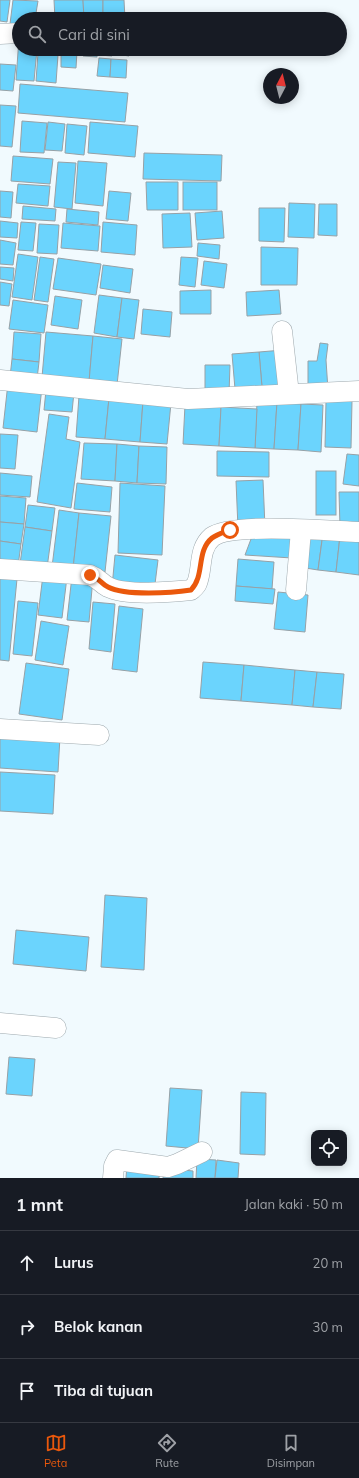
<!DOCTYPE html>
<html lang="id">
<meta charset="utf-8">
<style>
:root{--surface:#171b24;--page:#242831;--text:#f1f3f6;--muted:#9ea1a6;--line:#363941;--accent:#ea580c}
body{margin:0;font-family:Mulish,sans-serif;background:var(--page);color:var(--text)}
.controls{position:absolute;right:12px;bottom:12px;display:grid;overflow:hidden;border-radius:8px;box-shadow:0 2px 10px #0003}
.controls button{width:36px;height:36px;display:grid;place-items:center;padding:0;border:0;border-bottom:1px solid var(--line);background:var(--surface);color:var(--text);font:20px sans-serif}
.compass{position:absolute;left:263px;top:68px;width:36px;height:36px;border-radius:50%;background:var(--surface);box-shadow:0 2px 10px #0003;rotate:7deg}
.stop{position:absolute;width:12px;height:12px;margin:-9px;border:3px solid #ea580c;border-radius:50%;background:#fff}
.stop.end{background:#ea580c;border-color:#fff;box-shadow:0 1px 4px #0008}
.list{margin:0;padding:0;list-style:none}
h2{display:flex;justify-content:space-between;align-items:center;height:52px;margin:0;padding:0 16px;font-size:17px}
h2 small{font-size:13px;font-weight:400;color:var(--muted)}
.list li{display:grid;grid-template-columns:26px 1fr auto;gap:12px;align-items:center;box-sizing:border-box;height:64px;padding:0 16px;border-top:1px solid var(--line)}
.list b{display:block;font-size:15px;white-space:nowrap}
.list em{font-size:13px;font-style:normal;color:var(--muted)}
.icon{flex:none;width:22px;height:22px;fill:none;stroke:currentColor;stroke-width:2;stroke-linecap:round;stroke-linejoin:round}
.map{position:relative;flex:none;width:359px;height:1178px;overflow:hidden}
.search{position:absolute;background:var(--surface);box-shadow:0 2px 10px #0003;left:12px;right:12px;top:12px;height:44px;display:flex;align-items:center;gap:10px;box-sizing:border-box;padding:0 14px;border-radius:22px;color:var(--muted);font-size:15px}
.sheet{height:244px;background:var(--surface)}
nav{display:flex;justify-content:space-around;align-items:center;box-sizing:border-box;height:56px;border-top:1px solid var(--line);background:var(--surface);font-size:11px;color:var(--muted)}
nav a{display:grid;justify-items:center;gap:2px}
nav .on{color:var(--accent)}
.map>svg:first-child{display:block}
.building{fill:#6bd4fd;stroke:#97a1a6}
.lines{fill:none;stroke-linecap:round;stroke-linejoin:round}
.minor-casing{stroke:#9ea9ae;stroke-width:21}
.minor{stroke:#fff;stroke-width:20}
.route{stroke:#ea580c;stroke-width:5}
</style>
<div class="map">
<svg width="359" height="1178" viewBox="0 0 359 1178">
<rect width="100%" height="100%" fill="#f1fafe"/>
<g class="building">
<polygon points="0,0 10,0 7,22 0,21"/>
<polygon points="13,0 38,1 35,19 19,19 19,25 10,24"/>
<polygon points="54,0 83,0 84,19 55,19"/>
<polygon points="83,0 103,0 103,19 84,19"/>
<polygon points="103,0 124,0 125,19 103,19"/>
<polygon points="19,38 19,49 37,49 34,81 16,80"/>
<polygon points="84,49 97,49 97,57 83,56"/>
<polygon points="99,49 113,49 112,56 99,55"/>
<polygon points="116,49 130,49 129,56 116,54"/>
<polygon points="61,51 77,51 76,68 61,67"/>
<polygon points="38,53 58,55 56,83 36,81"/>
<polygon points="99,58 111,59 110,77 97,76"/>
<polygon points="111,59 127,60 126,78 110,77"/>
<polygon points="0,64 16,65 13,91 0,90"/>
<polygon points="20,84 128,93 125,122 18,113"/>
<polygon points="0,105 16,106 12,147 0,146"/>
<polygon points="22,121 47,123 44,153 20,152"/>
<polygon points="48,122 65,124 62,151 45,150"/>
<polygon points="90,122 138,126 135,157 88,153"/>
<polygon points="67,124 87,126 84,155 65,153"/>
<polygon points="144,153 222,155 221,181 143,179"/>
<polygon points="13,156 53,159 50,184 11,181"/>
<polygon points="78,161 107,163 103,206 75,203"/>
<polygon points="58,162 76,163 72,209 54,207"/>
<polygon points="146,182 178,182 178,210 147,210"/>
<rect x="183" y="182" width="34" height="28"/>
<polygon points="18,184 50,186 48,206 16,203"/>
<polygon points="0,191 13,192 11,218 0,217"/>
<polygon points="109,191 131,193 128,221 106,219"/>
<polygon points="289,203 315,204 314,238 288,237"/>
<polygon points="319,204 337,204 337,236 318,235"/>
<polygon points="23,206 56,209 55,221 22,219"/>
<polygon points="259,208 285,208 284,242 259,241"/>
<polygon points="67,209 99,212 98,225 66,222"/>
<polygon points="222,211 224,238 197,240 195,213"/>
<polygon points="190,213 192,247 163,248 162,214"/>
<polygon points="0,221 18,223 17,238 0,237"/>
<polygon points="21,222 36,223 33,251 18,250"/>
<polygon points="103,222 137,225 135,255 101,252"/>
<polygon points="63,223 100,226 98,251 61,248"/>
<polygon points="39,224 59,225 57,254 37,253"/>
<polygon points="0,240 16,243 13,265 0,264"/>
<polygon points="198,243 220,245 219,259 197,256"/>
<polygon points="261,247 298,248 297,285 261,285"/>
<polygon points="18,254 38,257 32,300 12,297"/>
<polygon points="40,257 54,259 48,302 34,300"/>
<polygon points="181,257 198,258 195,287 179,285"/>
<polygon points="58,258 101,264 96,295 53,289"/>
<polygon points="204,261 227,264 224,288 201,285"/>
<polygon points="103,265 133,269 130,293 100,288"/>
<polygon points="0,267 14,268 13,281 0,279"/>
<polygon points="0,282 12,284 9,306 0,305"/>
<polygon points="211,290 211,314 180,314 180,291"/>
<polygon points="279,290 281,314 247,316 246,292"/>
<polygon points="99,295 122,298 117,337 94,333"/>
<polygon points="55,296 82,300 78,329 51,325"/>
<polygon points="122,298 139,300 134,339 117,337"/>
<polygon points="13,300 48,305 44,333 9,329"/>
<polygon points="143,309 172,312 170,337 141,334"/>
<polygon points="14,332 41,334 39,362 12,359"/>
<polygon points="46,332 93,336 89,382 42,377"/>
<polygon points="93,336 122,339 117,385 89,382"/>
<polygon points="320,343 328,344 326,360 328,390 308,390 308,361 317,361"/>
<polygon points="283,350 286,385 262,387 259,352"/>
<polygon points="259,352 262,387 235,389 232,354"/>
<polygon points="12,359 39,362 37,379 10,377"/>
<polygon points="205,365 230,365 229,394 205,394"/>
<polygon points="8,383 42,387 37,432 3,428"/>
<polygon points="46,390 74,392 72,412 44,410"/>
<polygon points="79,396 109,398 105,439 76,437"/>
<polygon points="109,398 143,401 140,442 105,439"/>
<polygon points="143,401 171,403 167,444 140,442"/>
<polygon points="326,401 352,401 351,448 325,447"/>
<polygon points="257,402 277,402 274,449 255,448"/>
<polygon points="277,402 301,404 298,450 274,449"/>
<polygon points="301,404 323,405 321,452 298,450"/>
<polygon points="185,405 221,407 219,446 183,444"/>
<polygon points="221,407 257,409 255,448 219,446"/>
<polygon points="49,414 69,417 66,439 80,442 71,508 37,502"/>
<polygon points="0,434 18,435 15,469 0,468"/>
<polygon points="84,443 117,444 115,481 81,479"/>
<polygon points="117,444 139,446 137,483 115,481"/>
<polygon points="139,446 167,447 166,484 137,483"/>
<polygon points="217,451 269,452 269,477 217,476"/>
<polygon points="347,454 359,455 359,486 343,484"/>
<rect x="316" y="471" width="20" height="44"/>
<polygon points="0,473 32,476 30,497 0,495"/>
<polygon points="263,480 265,527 238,528 236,481"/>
<polygon points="77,483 112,487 110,512 74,509"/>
<polygon points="120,483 165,486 162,555 118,553"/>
<polygon points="339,492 359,492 359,526 340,527"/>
<polygon points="0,496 26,498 24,524 0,522"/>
<polygon points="28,505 55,508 52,531 25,527"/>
<polygon points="59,510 79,513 73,569 52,567"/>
<polygon points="79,513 111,516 105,572 73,569"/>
<polygon points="0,522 24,524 21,544 0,541"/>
<polygon points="25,527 52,531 47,568 20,564"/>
<polygon points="254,531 295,534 292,558 245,555"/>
<polygon points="303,531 323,533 318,570 299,567"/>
<polygon points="323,533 340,536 336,572 318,570"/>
<polygon points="340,536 359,538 359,575 336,572"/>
<polygon points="0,541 21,544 18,566 0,564"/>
<polygon points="115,555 158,560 154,592 112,587"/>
<polygon points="238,559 274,562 272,589 236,586"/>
<polygon points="43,575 67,577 62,618 38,615"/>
<polygon points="72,576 93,578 89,622 67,620"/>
<polygon points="0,577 17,579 9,661 0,660"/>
<polygon points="236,586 275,589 273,604 235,601"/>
<polygon points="278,592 308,595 305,632 274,629"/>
<polygon points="18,601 38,603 32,656 13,654"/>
<polygon points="93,602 115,604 111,652 89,649"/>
<polygon points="119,606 143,609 137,672 112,669"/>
<polygon points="41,621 69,626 63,665 35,660"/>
<polygon points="203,662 244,665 241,701 200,698"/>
<polygon points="26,663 69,669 62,720 19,714"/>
<polygon points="244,665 295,670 292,705 241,701"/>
<polygon points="295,670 317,672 313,707 292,705"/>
<polygon points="317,672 344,674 341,709 313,707"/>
<polygon points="0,733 60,737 58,772 0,768"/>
<polygon points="0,772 55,775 53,814 0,811"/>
<polygon points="105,895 147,898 144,970 101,967"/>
<polygon points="16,930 89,937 86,971 13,964"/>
<polygon points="9,1057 35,1059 32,1096 6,1094"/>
<polygon points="170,1088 202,1090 198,1149 166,1146"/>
<polygon points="241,1092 266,1093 265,1155 240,1154"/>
<polygon points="197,1159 216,1160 215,1178 196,1178"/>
<polygon points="217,1160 239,1163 238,1178 215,1178"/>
<polygon points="127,1164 160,1167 159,1178 126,1178"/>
<polygon points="164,1168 193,1171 193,1178 163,1178"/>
</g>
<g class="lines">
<g class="minor-casing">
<g id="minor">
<polyline points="0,34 19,33"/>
<polyline points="282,331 289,394"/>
<polyline points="0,380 188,399 359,391"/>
<path d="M0 569 90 575C100 579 100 583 108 587 125 596 172 592 191 590 193 588 196 586 197 583 203 568 198 549 212 537 232 522 331 531 359 532"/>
<polyline points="296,590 301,530"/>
<polyline points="0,729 99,735"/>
<polyline points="0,1023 56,1028"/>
<polyline points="113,1178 114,1166 117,1160 168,1167 177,1164 202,1152"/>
</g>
</g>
<use href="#minor" class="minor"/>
</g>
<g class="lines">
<path class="route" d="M90 575C101 579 100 583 108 587 125 596 172 593 191 590 205 576 196 551 212 538 217 534 225 532 230 530"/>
</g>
</svg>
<div class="controls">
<button><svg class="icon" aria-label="locate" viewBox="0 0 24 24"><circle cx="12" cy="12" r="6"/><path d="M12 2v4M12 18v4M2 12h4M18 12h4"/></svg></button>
</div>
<svg class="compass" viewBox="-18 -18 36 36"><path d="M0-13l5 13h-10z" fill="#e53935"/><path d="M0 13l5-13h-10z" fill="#9ea1a6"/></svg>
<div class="stop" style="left:230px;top:530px"></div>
<div class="stop end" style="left:90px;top:575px"></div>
<div class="search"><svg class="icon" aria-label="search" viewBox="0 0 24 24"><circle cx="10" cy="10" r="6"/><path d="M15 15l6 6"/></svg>Cari di sini</div>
</div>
<section class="sheet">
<h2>1 mnt<small>Jalan kaki · 50 m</small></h2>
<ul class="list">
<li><svg class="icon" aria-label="ahead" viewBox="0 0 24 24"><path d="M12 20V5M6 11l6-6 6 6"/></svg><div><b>Lurus</b></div><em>20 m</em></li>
<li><svg class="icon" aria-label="right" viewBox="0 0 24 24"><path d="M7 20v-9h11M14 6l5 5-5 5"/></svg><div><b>Belok kanan</b></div><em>30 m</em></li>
<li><svg class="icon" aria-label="arrive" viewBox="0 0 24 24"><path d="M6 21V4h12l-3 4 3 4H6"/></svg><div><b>Tiba di tujuan</b></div></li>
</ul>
</section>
<nav>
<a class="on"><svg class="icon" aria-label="map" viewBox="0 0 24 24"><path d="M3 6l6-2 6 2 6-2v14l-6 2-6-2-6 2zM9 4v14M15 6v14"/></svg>Peta</a>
<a><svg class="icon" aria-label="directions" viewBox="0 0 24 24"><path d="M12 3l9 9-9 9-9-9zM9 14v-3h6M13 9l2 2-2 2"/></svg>Rute</a>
<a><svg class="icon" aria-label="saved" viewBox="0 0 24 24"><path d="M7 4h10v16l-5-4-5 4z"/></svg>Disimpan</a>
</nav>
